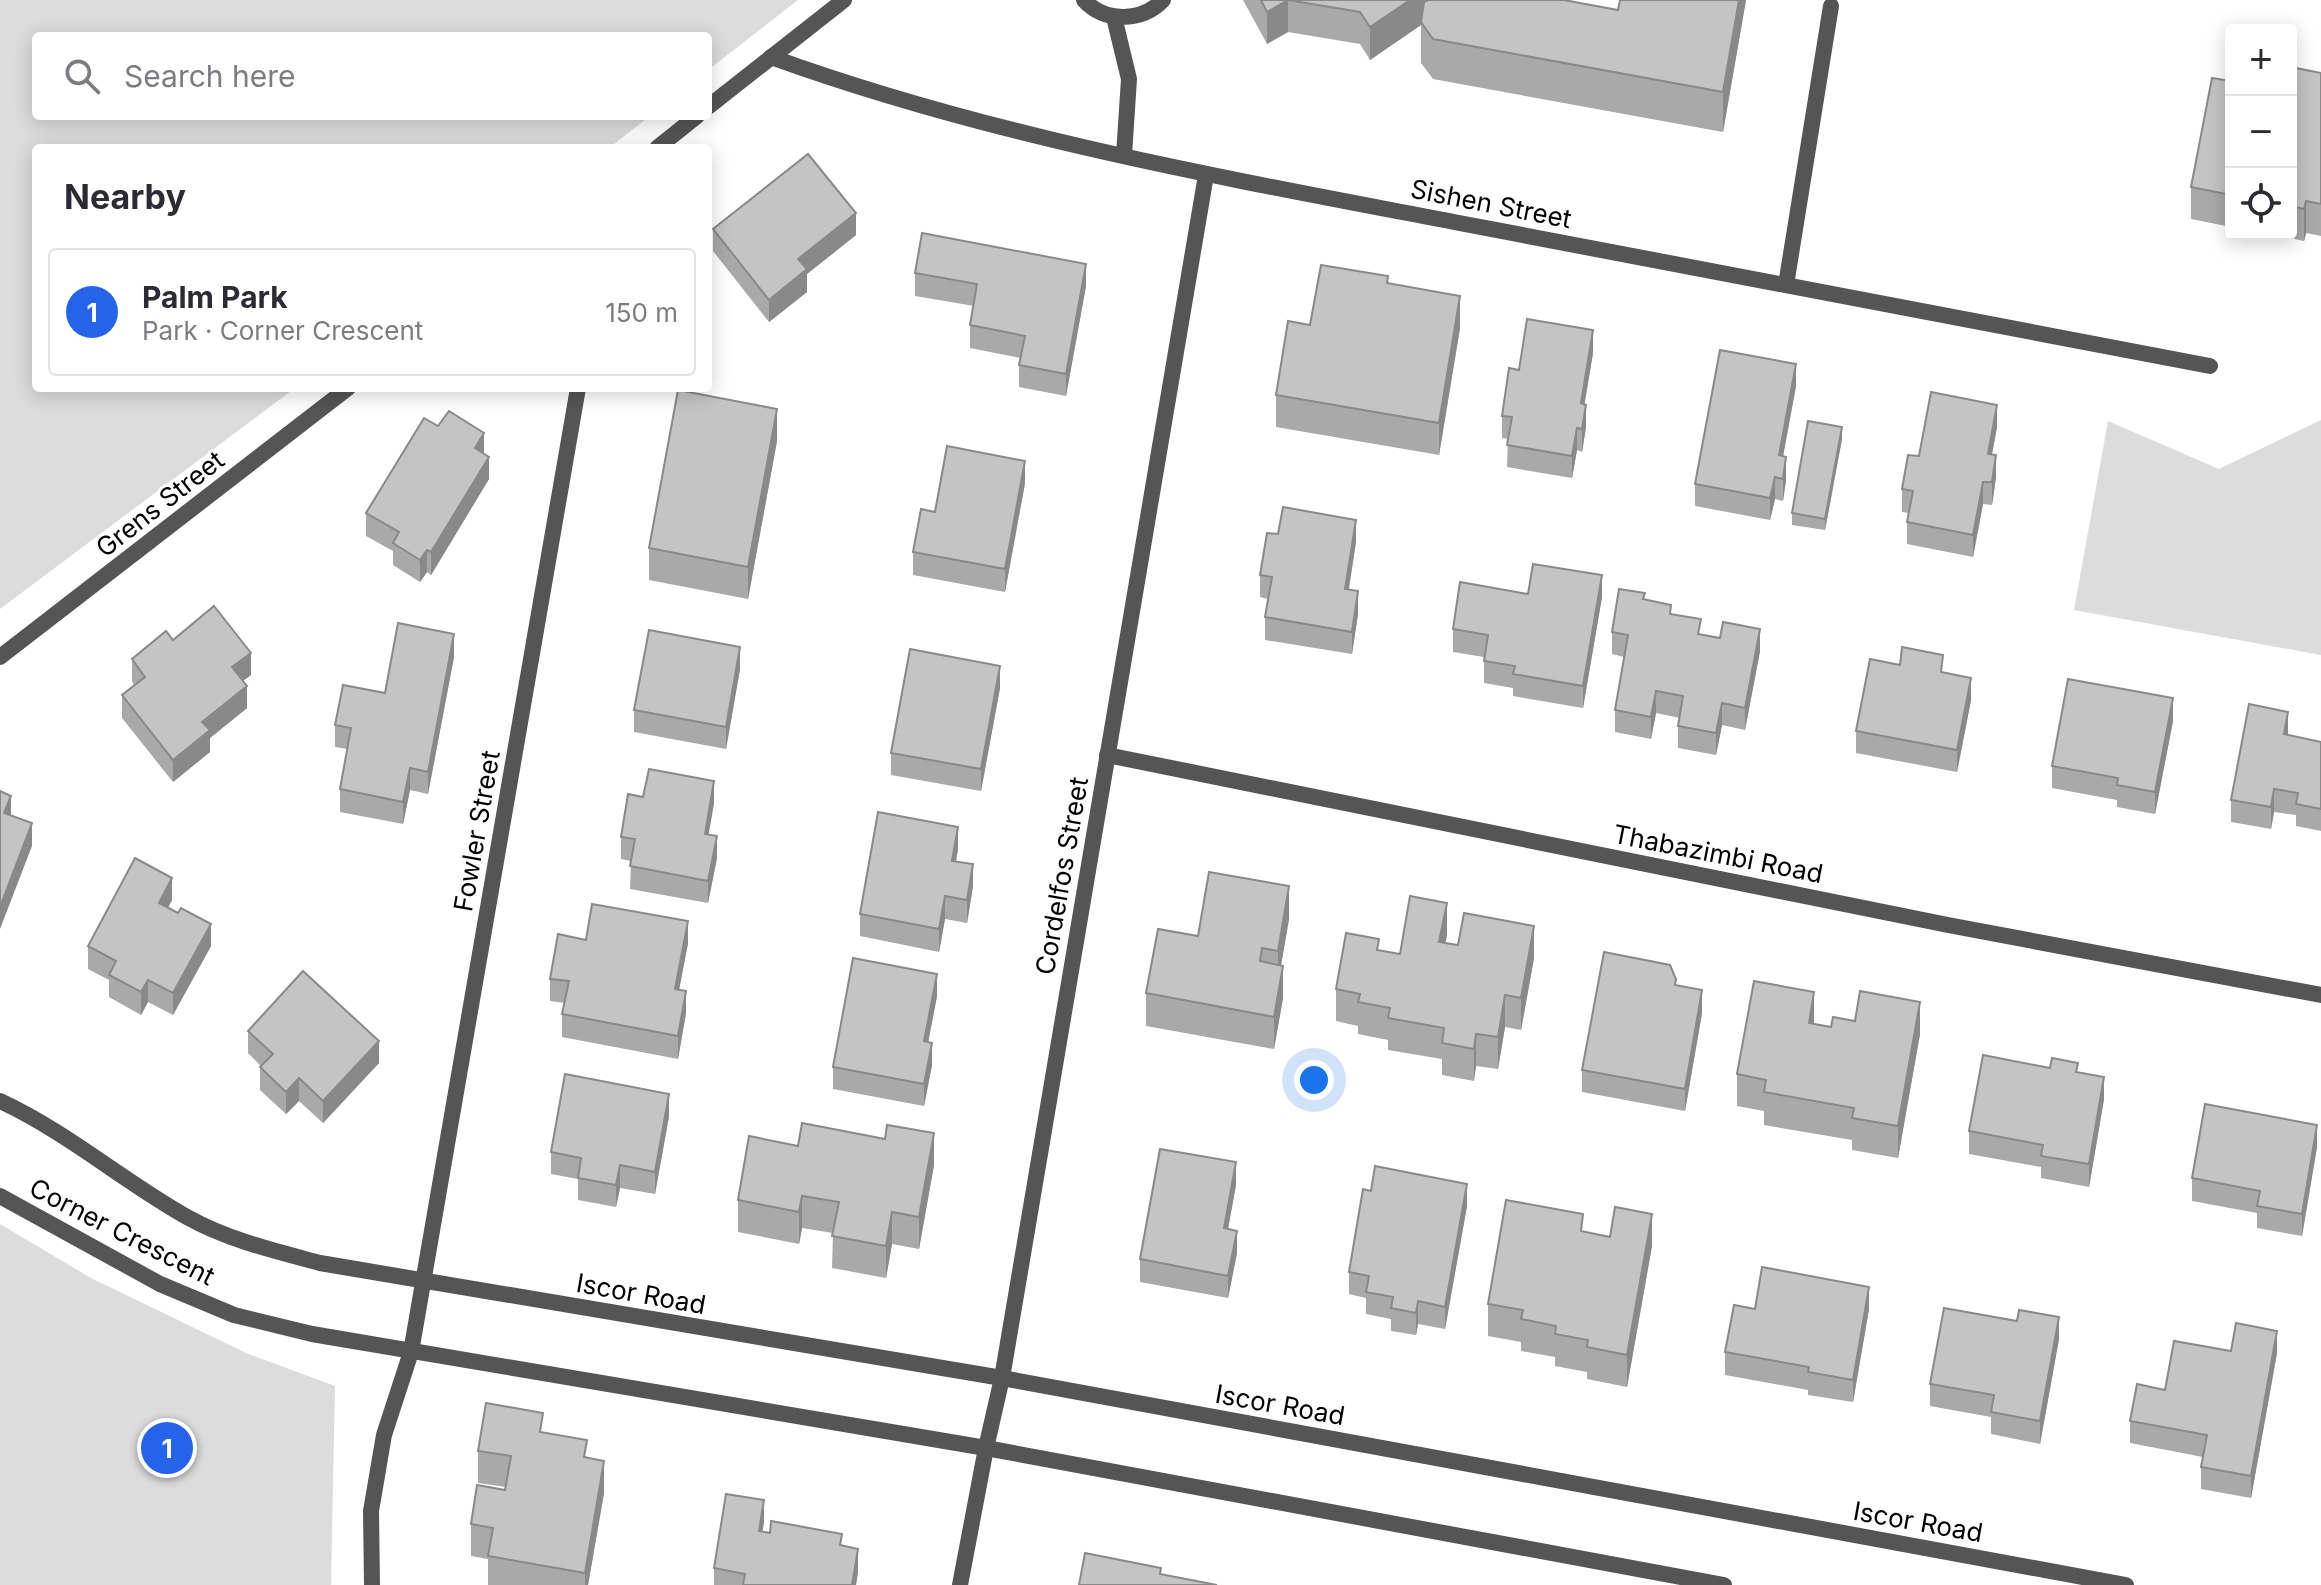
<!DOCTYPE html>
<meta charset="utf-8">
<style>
:root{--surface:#fff;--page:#f7f7f7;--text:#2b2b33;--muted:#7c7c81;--line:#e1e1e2;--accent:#2563eb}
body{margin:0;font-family:Inter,sans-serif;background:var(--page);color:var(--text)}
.controls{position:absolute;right:24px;top:24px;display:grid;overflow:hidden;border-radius:8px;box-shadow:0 4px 20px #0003}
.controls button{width:72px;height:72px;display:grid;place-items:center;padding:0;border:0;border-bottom:2px solid var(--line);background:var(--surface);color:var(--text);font:40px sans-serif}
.you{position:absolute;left:1314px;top:1080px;width:28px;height:28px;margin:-20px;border:6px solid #fff;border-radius:50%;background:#1a73e8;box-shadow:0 0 0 12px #1a73e833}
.badge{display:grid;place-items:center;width:52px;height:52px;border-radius:50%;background:var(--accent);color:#fff;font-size:26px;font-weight:700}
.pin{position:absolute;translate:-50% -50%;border:4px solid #fff;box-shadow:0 2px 8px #0006}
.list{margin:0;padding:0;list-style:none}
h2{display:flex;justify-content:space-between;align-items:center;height:104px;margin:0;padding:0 32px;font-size:34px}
h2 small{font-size:26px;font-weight:400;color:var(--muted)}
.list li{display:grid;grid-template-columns:52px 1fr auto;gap:24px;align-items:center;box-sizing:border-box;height:128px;margin:0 16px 16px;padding:0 16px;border:2px solid var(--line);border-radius:8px}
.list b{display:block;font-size:30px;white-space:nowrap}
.list p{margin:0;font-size:26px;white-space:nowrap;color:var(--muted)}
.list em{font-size:26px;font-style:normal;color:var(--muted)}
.icon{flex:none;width:44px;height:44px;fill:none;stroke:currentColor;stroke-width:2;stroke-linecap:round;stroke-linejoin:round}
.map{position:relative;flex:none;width:2321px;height:1585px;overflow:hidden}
.search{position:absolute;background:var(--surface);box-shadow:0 4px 20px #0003;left:32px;top:32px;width:680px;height:88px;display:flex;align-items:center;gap:20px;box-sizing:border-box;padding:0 28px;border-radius:8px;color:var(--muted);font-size:30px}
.panel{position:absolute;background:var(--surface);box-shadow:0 4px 20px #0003;left:32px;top:144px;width:680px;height:248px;border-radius:8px}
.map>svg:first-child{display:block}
.green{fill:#dcdcdc}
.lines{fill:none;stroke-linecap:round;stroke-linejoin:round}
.lane{stroke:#555;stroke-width:16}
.street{stroke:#555;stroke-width:16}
.wall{fill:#a9a9a9}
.shaded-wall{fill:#898989}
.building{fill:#c4c4c4;stroke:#898989;stroke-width:2}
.labels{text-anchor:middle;stroke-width:6;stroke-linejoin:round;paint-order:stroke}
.street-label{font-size:26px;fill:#000;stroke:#fff}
</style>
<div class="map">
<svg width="2321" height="1585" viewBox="0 0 2321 1585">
<rect width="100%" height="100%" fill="#fff"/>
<g class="green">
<polygon points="0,0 798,0 708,70 708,36 36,36 36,116 650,116 609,148 36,148 36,388 295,388 0,609"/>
<polygon points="2321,420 2321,655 2074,610 2108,421 2219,469"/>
<polygon points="0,1224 91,1278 246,1353 335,1386 331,1585 0,1585"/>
</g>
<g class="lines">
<g class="lane">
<path d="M1084 0C1105 23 1142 22 1163 0"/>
<polyline points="1114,17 1129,79 1124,155"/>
<polyline points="1786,285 1831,6"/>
</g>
<g class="street">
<path d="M771 57C992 137 1224 178 1454 222 1706 270 1958 318 2210 366"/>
<polyline points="708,107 844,0"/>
<polyline points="657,148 697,116"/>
<polyline points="0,657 348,388"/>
<polyline points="1107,755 1948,925 2321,995"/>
<path d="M0 1101C67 1132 123 1181 187 1217 228 1240 275 1251 320 1263L1002 1378 2126 1585"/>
<polyline points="0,1196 160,1284 234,1315 312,1334 986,1448 1724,1585"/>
<polyline points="372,1585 371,1511 384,1435 411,1352 578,388"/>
<polyline points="960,1585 986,1448 1002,1378 1206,175"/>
</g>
</g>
<g class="wall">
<polygon points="1243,0 1564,0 1618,10 1746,0 1723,132 1433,79 1421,63 1421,25 1370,60 1360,44 1288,32 1267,44"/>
<polygon points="2291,67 2321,73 2321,236 2306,233 2304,241 2270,234 2291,234"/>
<polygon points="2231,81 2231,227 2191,219 2191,187"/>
<polygon points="713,229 856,235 807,274 807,292 769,322 713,251"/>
<polygon points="915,273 1086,286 1066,396 1019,387 1019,365 1021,358 970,348 970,325 974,306 915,296"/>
<polygon points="1388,283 1460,328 1439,455 1276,427 1276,395 1310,325"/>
<polygon points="1593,353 1584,404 1586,427 1582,452 1577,450 1572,478 1507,467 1508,439 1502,438 1502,416"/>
<polygon points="1796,386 1783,456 1786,480 1783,501 1775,499 1770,520 1695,506 1695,484"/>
<polygon points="1997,427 1992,454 1996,477 1992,505 1983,504 1973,557 1907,544 1907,522 1909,513 1902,512 1902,489 1919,456"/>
<polygon points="1842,439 1825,530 1792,525 1792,513"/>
<polygon points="777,441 748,599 649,580 649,548"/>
<polygon points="484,454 489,479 431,575 427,572 420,582 393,565 393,551 366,536 366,513"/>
<polygon points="1025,483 1005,592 913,575 913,552 935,512"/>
<polygon points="1356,542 1349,589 1358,614 1352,654 1265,640 1265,617 1268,599 1260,597 1260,575"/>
<polygon points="1528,594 1602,597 1583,708 1513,696 1513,688 1484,683 1484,657 1453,652 1453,629"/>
<polygon points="1645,599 1671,614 1701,634 1760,651 1745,730 1722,725 1716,755 1678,748 1678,726 1680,718 1656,713 1651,739 1615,732 1615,710 1624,657 1612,654 1612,632"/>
<polygon points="173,640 251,675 243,681 247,708 210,738 210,752 173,782 122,718 122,695 134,685 132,681 132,659"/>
<polygon points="454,657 428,794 410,790 403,824 340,812 340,789 347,749 335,747 335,725 385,693"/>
<polygon points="740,669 726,749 634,732 634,710"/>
<polygon points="1943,673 1971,700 1957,772 1856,753 1856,731"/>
<polygon points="1000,688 981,791 891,775 891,753"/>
<polygon points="2173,721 2155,814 2117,807 2117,800 2052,788 2052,766"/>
<polygon points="2288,735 2321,742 2321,831 2296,826 2296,815 2274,812 2271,829 2231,822 2231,800"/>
<polygon points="643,797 714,803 708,835 717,858 708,903 630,889 631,861 621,859 621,837"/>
<polygon points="958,849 956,861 973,886 967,923 945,919 939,952 860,936 860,914"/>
<polygon points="172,900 168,908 211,946 173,1015 148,1002 141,1015 109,997 109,980 88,969 88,946"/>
<polygon points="1289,919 1281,965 1283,998 1274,1049 1146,1026 1146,993 1198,936"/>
<polygon points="1447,935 1445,943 1534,958 1521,1030 1505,1027 1498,1069 1476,1066 1474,1081 1442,1075 1442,1059 1388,1050 1388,1040 1358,1034 1358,1026 1336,1021 1336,989 1379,951 1400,954"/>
<polygon points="586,940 688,943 679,990 686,1013 678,1059 562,1037 562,1014 565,1003 550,1001 550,979"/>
<polygon points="937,996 928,1042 932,1065 924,1106 833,1089 833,1067"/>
<polygon points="1702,1013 1685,1111 1582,1092 1582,1070"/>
<polygon points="1814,1024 1831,1027 1920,1034 1898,1158 1852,1150 1852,1140 1764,1125 1764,1111 1737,1106 1737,1074"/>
<polygon points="248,1031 379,1063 323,1123 299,1101 286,1114 260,1090 260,1067 261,1066 248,1053"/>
<polygon points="2078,1072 2104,1099 2089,1187 2041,1178 2041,1167 1969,1154 1969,1131"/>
<polygon points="669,1116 655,1194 620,1188 616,1207 578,1200 578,1179 551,1174 551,1152"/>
<polygon points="798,1146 934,1165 919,1249 892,1244 886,1278 832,1268 833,1233 802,1228 799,1244 738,1232 738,1200"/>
<polygon points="2317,1147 2302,1236 2257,1228 2257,1213 2192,1201 2192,1178"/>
<polygon points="1236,1185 1228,1229 1237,1253 1228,1298 1140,1282 1140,1259"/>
<polygon points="1467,1206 1445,1329 1418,1324 1416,1335 1391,1331 1391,1319 1366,1314 1366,1298 1349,1294 1349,1272"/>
<polygon points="1583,1232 1652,1246 1627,1387 1587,1379 1587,1372 1555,1366 1555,1357 1521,1351 1521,1342 1488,1336 1488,1304"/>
<polygon points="1755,1309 1869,1309 1853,1402 1808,1395 1808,1390 1725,1375 1725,1352"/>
<polygon points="2059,1339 2040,1444 1991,1434 1991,1417 1930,1406 1930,1384"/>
<polygon points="2231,1351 2277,1353 2251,1498 2201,1489 2201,1467 2203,1457 2130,1443 2130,1421 2165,1390"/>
<polygon points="543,1432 587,1457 604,1493 588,1585 488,1585 488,1559 471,1556 471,1524 505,1490 506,1487 478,1483 478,1451"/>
<polygon points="764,1522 762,1532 842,1545 858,1571 856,1585 714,1585 714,1568"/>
</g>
<g class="shaded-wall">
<polygon points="1288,0 1288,32 1267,44 1267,12"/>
<polygon points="1410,0 1438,0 1421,22 1421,25 1370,60 1370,27"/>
<polygon points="1739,0 1746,0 1723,132 1723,92"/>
<polygon points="2306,201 2306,233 2304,241 2304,209"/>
<polygon points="856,213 856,235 807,274 807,292 769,322 769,300 798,259"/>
<polygon points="1086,264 1086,286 1066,396 1066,374"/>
<polygon points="1460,296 1460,328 1439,455 1439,423"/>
<polygon points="1593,330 1593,353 1581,426 1581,403"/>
<polygon points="1796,364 1796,386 1779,478 1779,455"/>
<polygon points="1586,405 1586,427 1582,452 1582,429"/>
<polygon points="1997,405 1997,427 1988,476 1988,454"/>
<polygon points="777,409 777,441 748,599 748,567"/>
<polygon points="1842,427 1842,439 1825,530 1825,519"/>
<polygon points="1577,428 1577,450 1572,478 1572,456"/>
<polygon points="484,433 484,455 475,448"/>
<polygon points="1996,455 1996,477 1992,505 1992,482"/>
<polygon points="489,457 489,479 431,575 431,552"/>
<polygon points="1786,457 1786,480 1783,501 1783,479"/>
<polygon points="1025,461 1025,483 1005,592 1005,569"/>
<polygon points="1775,477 1775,499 1770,520 1770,498"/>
<polygon points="1983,482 1983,504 1973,557 1973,535"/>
<polygon points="1356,520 1356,542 1345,611 1345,589"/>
<polygon points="427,550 427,572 420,582 420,560"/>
<polygon points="1602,575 1602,597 1583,708 1583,686"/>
<polygon points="1358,591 1358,614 1352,654 1352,632"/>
<polygon points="1760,629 1760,651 1745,730 1745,708"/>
<polygon points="454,634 454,657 428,794 428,772"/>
<polygon points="740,647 740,669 726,749 726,727"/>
<polygon points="251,653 251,675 232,689 232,667"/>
<polygon points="1000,666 1000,688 981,791 981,769"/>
<polygon points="1971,678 1971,700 1957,772 1957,750"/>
<polygon points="247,686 247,708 210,738 210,752 173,782 173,760 202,722"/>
<polygon points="1656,691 1656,713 1651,739 1651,717"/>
<polygon points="2173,698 2173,721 2155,814 2155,792"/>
<polygon points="1722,703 1722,725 1716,755 1716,733"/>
<polygon points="2288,712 2288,734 2284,757 2284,734"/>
<polygon points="410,768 410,790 403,824 403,802"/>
<polygon points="714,781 714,803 705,856 705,834"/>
<polygon points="2274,789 2274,812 2271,829 2271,807"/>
<polygon points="11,796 11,818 4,813"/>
<polygon points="32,823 32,846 0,929 0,907"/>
<polygon points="958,827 958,849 952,883 952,861"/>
<polygon points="717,836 717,858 708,903 708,881"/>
<polygon points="973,864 973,886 967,923 967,900"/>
<polygon points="172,878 172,900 159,925 159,903"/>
<polygon points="1289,886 1289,919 1278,983 1278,951"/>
<polygon points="945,896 945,919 939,952 939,929"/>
<polygon points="1447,903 1447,935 1439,974 1439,942"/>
<polygon points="688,921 688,943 675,1011 675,989"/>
<polygon points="211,924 211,946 173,1015 173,993"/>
<polygon points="1534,926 1534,958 1521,1030 1521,998"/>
<polygon points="1283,966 1283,998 1274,1049 1274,1017"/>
<polygon points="937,974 937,996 924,1064 924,1041"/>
<polygon points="148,980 148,1002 141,1015 141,992"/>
<polygon points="1702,990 1702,1013 1685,1111 1685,1089"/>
<polygon points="686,991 686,1013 678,1059 678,1036"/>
<polygon points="1814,992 1814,1024 1809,1023"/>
<polygon points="1505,995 1505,1027 1498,1069 1498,1037"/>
<polygon points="1920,1002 1920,1034 1898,1158 1898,1126"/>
<polygon points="1476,1034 1476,1066 1474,1081 1474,1049"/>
<polygon points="379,1041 379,1063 323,1123 323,1101"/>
<polygon points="932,1043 932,1065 924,1106 924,1084"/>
<polygon points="2104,1077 2104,1099 2089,1187 2089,1164"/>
<polygon points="299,1078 299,1101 286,1114 286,1092"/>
<polygon points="669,1094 669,1116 655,1194 655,1172"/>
<polygon points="2317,1125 2317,1147 2302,1236 2302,1214"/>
<polygon points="934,1133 934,1165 919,1249 919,1217"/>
<polygon points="1236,1162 1236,1185 1224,1250 1224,1228"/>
<polygon points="620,1165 620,1188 616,1207 616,1185"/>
<polygon points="1467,1184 1467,1206 1445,1329 1445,1307"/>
<polygon points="802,1196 802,1228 799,1244 799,1212"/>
<polygon points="892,1212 892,1244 886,1278 886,1246"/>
<polygon points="1652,1214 1652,1246 1627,1387 1627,1355"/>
<polygon points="1237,1231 1237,1253 1228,1298 1228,1276"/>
<polygon points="1869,1287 1869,1309 1853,1402 1853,1380"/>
<polygon points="1418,1301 1418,1324 1416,1335 1416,1313"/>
<polygon points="2059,1317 2059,1339 2040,1444 2040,1421"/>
<polygon points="2277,1331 2277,1353 2251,1498 2251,1476"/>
<polygon points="604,1461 604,1493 588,1585 585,1585 585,1573"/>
<polygon points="764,1500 764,1522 759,1554 759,1531"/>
<polygon points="858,1549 858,1571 856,1585 852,1585"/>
</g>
<g class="building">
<polygon points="1261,0 1410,0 1370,27 1360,12 1288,0 1267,12"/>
<polygon points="1428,0 1564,0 1618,10 1620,0 1739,0 1723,92 1433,39 1421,22 1424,2"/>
<polygon points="2291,67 2321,73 2321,204 2306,201 2304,209 2291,206"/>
<polygon points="2212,78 2231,81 2231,195 2191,187"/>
<polygon points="808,154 856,213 798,259 807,269 769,300 713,229"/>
<polygon points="922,233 1086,264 1066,374 1019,365 1025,336 970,325 977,284 915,273"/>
<polygon points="1321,265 1388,276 1387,283 1460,296 1439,423 1276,395 1288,321 1310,325"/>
<polygon points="1527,319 1593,330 1581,403 1586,405 1582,429 1577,428 1572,456 1507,445 1512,417 1502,416 1509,368 1519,370"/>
<polygon points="1720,350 1796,364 1779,455 1786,457 1783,479 1775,477 1770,498 1695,484"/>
<polygon points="678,390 777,409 748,567 649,548"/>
<polygon points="1931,392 1997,405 1988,454 1996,455 1992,482 1983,482 1973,535 1907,522 1913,491 1902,489 1908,455 1919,456"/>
<polygon points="449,411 484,433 475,448 489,457 431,552 427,550 420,560 393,543 399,532 366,513 424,418 438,426"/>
<polygon points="1808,421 1842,427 1825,519 1792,513"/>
<polygon points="947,446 1025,461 1005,569 913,552 921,509 935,512"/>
<polygon points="1283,507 1356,520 1345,589 1358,591 1352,632 1265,617 1272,577 1260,575 1267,533 1278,534"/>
<polygon points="1533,564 1602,575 1583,686 1513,674 1515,666 1484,661 1488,635 1453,629 1460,582 1528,594"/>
<polygon points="1619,589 1645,593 1643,599 1671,605 1670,614 1701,619 1698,634 1720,638 1723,622 1760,629 1745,708 1722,703 1716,733 1678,726 1683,696 1656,691 1651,717 1615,710 1628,635 1612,632"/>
<polygon points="214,606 251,653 232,667 247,686 202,722 210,730 173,760 122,695 145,677 132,659 166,631 173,640"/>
<polygon points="398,623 454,634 428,772 410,768 403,802 340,789 351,728 335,725 343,685 385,693"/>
<polygon points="649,630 740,647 726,727 634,710"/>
<polygon points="1902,647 1943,655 1941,672 1971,678 1957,750 1856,731 1870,659 1900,665"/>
<polygon points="910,649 1000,666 981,769 891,753"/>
<polygon points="2068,679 2173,698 2155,792 2117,785 2118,778 2052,766"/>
<polygon points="2249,704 2288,712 2284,734 2321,742 2321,809 2296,804 2298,793 2274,789 2271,807 2231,800"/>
<polygon points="649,769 714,781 705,834 717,836 708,881 630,866 635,839 621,837 628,794 643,797"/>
<polygon points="0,791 11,796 4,813 32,823 0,907"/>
<polygon points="878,812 958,827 952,861 973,864 967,900 945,896 939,929 860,914"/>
<polygon points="135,858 172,878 159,903 178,913 181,908 211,924 173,993 148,980 141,992 109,975 116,961 88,946"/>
<polygon points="1209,872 1289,886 1278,951 1262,948 1260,961 1283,966 1274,1017 1146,993 1158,929 1198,936"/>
<polygon points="1410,896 1447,903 1439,942 1458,945 1464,913 1534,926 1521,998 1505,995 1498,1037 1476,1034 1474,1049 1442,1043 1444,1028 1388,1018 1390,1008 1358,1002 1360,994 1336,989 1346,933 1379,939 1377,950 1400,954"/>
<polygon points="592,904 688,921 675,989 686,991 678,1036 562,1014 569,981 550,979 558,934 586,940"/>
<polygon points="1604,952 1670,965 1676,979 1675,985 1702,990 1685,1089 1582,1070"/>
<polygon points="853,958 937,974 924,1041 932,1043 924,1084 833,1067"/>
<polygon points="303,971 379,1041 323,1101 299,1078 286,1092 260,1067 273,1054 248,1031"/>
<polygon points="1754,981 1814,992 1809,1023 1831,1027 1833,1017 1855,1021 1860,991 1920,1002 1898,1126 1852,1118 1854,1108 1764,1092 1766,1080 1737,1074"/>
<polygon points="1983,1055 2050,1068 2052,1058 2078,1063 2076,1072 2104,1077 2089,1164 2041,1156 2043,1145 1969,1131"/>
<polygon points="565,1074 669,1094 655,1172 620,1165 616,1185 578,1178 581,1158 551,1152"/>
<polygon points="2205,1104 2317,1125 2302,1214 2257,1206 2260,1191 2192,1178"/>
<polygon points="802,1123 885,1139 887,1125 934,1133 919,1217 892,1212 886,1246 832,1236 839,1202 802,1196 799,1212 738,1200 749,1136 798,1146"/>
<polygon points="1160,1149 1236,1162 1224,1228 1237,1231 1228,1276 1140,1259"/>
<polygon points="1375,1166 1467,1184 1445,1307 1418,1301 1416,1313 1391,1308 1393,1297 1366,1292 1369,1276 1349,1272 1363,1189 1371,1191"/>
<polygon points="1506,1200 1583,1214 1581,1231 1610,1237 1615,1207 1652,1214 1627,1355 1587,1347 1588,1340 1555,1334 1556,1326 1521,1319 1523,1310 1488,1304"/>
<polygon points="1762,1267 1869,1287 1853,1380 1808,1372 1809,1367 1725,1352 1734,1305 1755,1309"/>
<polygon points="1944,1308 2017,1321 2019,1310 2059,1317 2040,1421 1991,1412 1994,1395 1930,1384"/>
<polygon points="2236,1323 2277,1331 2251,1476 2201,1467 2207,1435 2130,1421 2137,1384 2165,1390 2174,1341 2231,1351"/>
<polygon points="486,1403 543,1413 540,1432 587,1440 584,1457 604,1461 585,1573 488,1556 493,1528 471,1524 477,1485 505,1490 511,1456 478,1451"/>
<polygon points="726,1494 764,1500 759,1531 770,1533 771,1521 842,1534 840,1545 858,1549 852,1585 743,1585 745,1574 714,1568"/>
<polygon points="1085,1553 1161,1568 1160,1574 1217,1585 1079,1585"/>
</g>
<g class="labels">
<g class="street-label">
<text transform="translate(1491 204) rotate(11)" y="9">Sishen Street</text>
<text transform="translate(160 504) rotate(-38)" y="9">Grens Street</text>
<text transform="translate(477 831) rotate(-80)" y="9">Fowler Street</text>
<text transform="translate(1718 854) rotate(11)" y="9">Thabazimbi Road</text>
<text transform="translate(1062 876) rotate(-80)" y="9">Cordelfos Street</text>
<text transform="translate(122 1232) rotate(27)" y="9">Corner Crescent</text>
<text transform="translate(641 1294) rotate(10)" y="9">Iscor Road</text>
<text transform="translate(1280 1405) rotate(10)" y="9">Iscor Road</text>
<text transform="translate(1918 1522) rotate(10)" y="9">Iscor Road</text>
</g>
</g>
</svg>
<div class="controls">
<button>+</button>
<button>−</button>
<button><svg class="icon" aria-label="locate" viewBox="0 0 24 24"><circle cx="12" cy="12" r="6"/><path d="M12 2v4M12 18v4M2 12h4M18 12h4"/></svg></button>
</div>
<div class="you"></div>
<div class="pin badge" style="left:167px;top:1448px">1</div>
<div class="search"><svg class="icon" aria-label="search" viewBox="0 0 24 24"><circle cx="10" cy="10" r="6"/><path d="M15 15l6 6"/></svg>Search here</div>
<section class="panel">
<h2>Nearby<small></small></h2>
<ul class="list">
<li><span class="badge">1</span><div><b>Palm Park</b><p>Park · Corner Crescent</p></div><em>150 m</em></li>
</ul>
</section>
</div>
